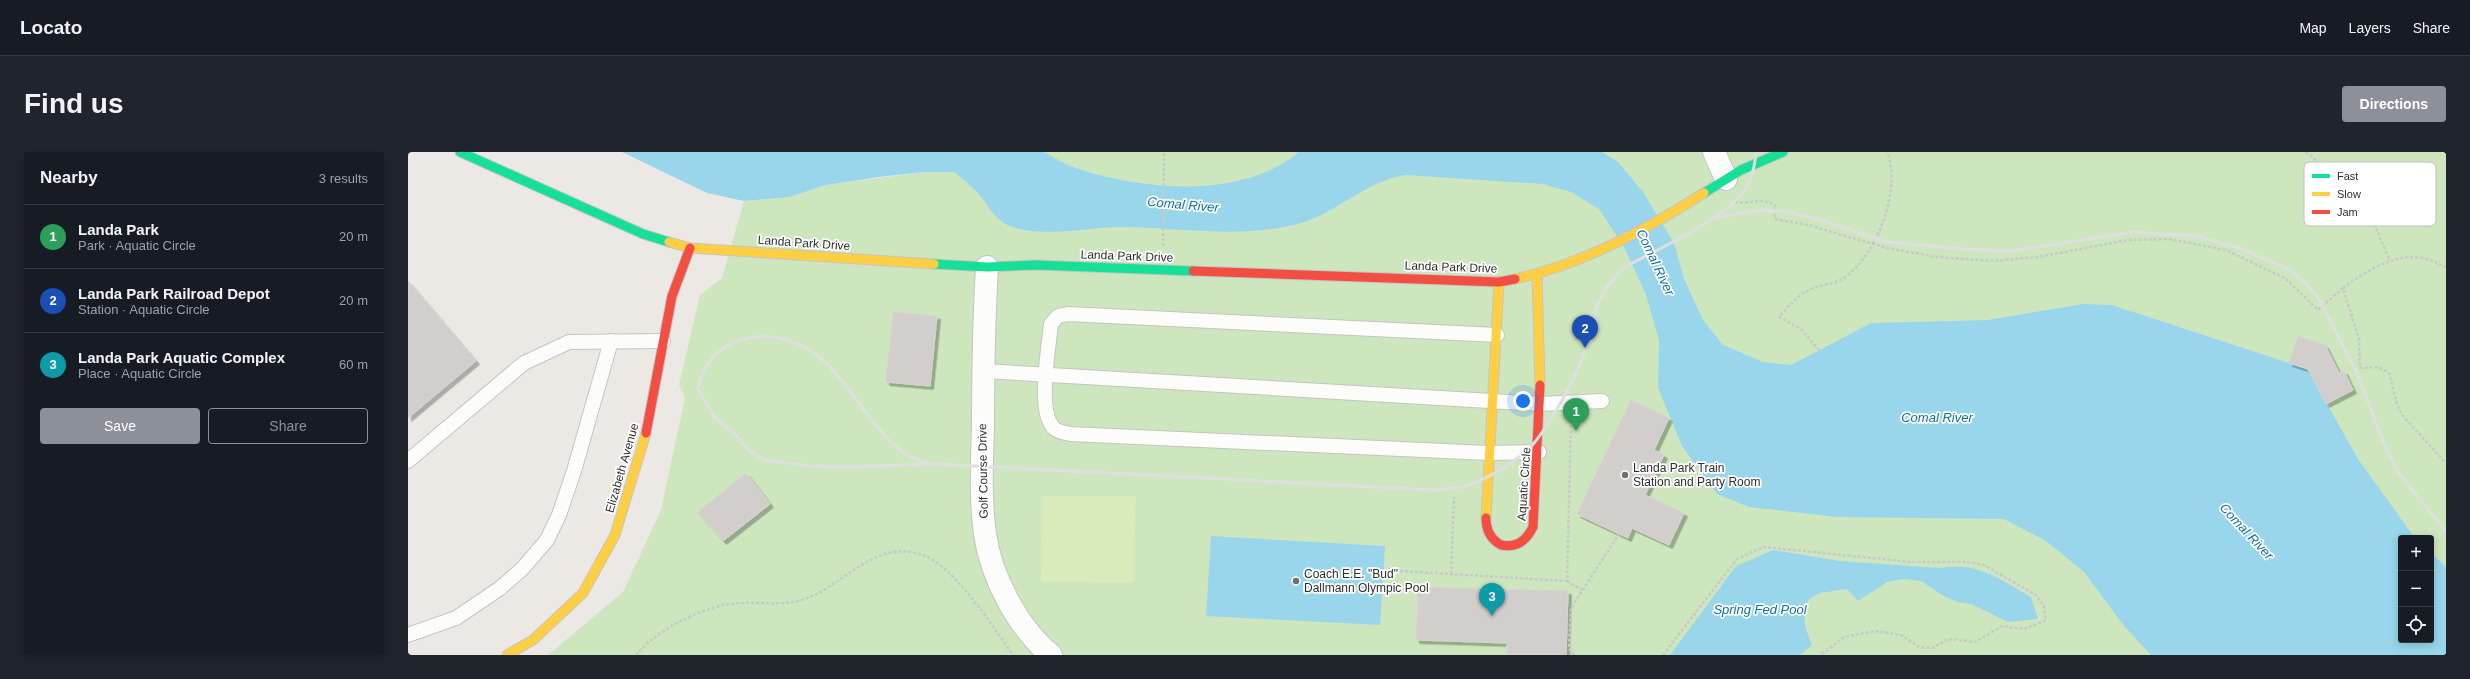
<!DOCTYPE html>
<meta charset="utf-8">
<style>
:root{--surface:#171b24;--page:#20242c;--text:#f1f3f6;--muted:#9ea1a6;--line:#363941;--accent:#8c9099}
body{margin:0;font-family:Helvetica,sans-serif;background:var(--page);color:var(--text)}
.controls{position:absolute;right:12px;bottom:12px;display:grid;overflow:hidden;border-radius:4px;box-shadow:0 2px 10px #0003}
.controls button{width:36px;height:36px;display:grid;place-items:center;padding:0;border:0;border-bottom:1px solid var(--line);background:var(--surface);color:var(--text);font:20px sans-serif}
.you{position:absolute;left:1115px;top:249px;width:14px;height:14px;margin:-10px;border:3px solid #fff;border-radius:50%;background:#1a73e8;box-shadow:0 0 0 6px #1a73e833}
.badge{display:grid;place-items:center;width:26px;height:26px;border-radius:50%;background:var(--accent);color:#fff;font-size:13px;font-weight:700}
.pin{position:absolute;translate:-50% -33px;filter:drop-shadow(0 1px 2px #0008)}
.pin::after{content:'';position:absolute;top:21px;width:14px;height:12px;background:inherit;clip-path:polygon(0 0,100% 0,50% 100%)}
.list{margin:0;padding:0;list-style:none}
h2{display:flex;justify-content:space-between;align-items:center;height:52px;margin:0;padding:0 16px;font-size:17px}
h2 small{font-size:13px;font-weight:400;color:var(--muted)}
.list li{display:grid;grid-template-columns:26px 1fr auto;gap:12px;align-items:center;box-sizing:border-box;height:64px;padding:0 16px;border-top:1px solid var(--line)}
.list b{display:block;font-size:15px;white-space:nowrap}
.list p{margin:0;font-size:13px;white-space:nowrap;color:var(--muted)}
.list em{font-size:13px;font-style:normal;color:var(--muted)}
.actions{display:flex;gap:8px;padding:12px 16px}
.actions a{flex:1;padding:9px 0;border:1px solid var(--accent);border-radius:4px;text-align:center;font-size:14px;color:var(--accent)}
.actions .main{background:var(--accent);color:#fff}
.icon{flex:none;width:22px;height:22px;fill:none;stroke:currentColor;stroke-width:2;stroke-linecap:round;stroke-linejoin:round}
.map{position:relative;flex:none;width:2038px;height:503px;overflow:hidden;border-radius:4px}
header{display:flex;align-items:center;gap:24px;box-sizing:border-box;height:56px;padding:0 20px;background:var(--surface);border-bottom:1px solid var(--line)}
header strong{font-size:19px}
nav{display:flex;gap:22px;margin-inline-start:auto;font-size:14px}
.intro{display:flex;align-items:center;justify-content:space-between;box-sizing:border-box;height:96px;padding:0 24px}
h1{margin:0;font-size:28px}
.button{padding:10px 18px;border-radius:4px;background:var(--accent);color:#fff;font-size:14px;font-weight:700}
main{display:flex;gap:24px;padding:0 24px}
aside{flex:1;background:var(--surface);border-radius:4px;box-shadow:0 2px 10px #0003}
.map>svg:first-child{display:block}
.green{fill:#cee6be;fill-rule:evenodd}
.pitch{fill:#d9eabb}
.water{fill:#99d6ec}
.building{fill:#d1cecb;stroke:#d7d4d0;filter:url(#shadow)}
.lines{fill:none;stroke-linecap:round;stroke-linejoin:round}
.lane-casing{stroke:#c5c4c5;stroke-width:16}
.street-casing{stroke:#c5c4c5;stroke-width:24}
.fast-casing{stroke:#c5c4c5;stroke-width:11}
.slow-casing{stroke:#c5c4c5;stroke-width:11}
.jam-casing{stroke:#c5c4c5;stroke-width:11}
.path{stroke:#c9c9c8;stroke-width:2.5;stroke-dasharray:3 2;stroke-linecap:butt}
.lane{stroke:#fcfcfb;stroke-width:14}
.street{stroke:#fcfcfb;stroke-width:22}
.fast{stroke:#16e098;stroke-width:9}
.slow{stroke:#ffcf43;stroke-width:9}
.jam{stroke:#f24e42;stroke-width:9}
.rail{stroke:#dfdfe1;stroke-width:3}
.poi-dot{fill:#706f6e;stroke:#fff;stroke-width:1.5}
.labels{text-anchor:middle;stroke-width:3.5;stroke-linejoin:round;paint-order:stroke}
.street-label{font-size:12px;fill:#2e2e2e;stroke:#fff}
.poi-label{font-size:12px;fill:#2e2e2e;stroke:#fff;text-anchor:start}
.water-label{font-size:13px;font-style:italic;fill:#0d6fa3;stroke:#fff}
.key{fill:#fff;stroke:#c0c0c0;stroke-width:1}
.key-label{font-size:11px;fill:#2e2e2e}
</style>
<header>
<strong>Locato</strong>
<nav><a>Map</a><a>Layers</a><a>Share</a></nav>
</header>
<div class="intro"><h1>Find us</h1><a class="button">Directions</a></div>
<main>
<aside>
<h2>Nearby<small>3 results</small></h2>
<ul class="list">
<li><span class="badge" style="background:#2e9e5b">1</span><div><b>Landa Park</b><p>Park · Aquatic Circle</p></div><em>20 m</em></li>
<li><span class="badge" style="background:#1a4fb4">2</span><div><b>Landa Park Railroad Depot</b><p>Station · Aquatic Circle</p></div><em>20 m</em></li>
<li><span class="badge" style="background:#0f9aa8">3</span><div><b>Landa Park Aquatic Complex</b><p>Place · Aquatic Circle</p></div><em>60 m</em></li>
</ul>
<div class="actions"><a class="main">Save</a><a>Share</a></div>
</aside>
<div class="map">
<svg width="2038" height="503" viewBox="0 0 2038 503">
<defs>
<filter id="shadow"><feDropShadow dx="3.5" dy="3.5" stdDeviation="0" flood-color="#0004"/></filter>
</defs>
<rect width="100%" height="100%" fill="#ece8e4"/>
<path class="green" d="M524 0H2038V503H140L215 440 253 358 277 246 271 233 292 143 314 126 336 49 382 45 418 33 516 20ZM1993 386H2023V488H1993Z"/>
<polygon class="pitch" points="635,344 728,344 725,431 633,429"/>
<g class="water">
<path d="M214 0H635C644 3 652 10 662 14 729 38 833 49 891 0H1194L1210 10 1235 40 1266 91 1276 127 1295 168 1315 193 1355 210 1383 213 1463 171 1580 168 1675 152 1704 153 1896 216 1901 220 1950 307 2007 386H1993V488H2023V401L2038 415V503H1743L1716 474 1676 420 1638 389 1596 367 1429 365 1341 355 1309 342 1274 294 1250 236 1251 188 1238 143 1216 95 1191 57 1163 40 1135 32 997 23C958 29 930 60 893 71 833 88 772 75 710 75 677 76 632 86 602 74 586 68 580 52 569 40 562 33 554 26 546 20H516L471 25 418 33 382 45 336 49 299 41Z"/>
<polygon points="803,384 977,394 972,473 798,464"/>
<path d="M1365 398 1432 409 1532 416C1569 409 1592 427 1623 445L1630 467 1600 470 1563 452 1549 450 1534 443 1513 429 1495 427 1479 430 1450 449 1439 437 1412 441 1401 447C1393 464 1397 476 1404 493L1392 503H1262L1328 414Z"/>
</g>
<g class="building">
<polygon points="0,129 68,209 0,266"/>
<polygon points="485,160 529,164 522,234 478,230"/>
<polygon points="1890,184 1917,193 1931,221 1936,219 1945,238 1918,252 1900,217 1881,211"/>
<polygon points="1223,248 1261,266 1246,298 1256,303 1237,343 1276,361 1261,393 1224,376 1220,386 1169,362"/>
<polygon points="338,321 362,352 315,389 289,361"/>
<polygon points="1010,435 1160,439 1158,503 1099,503 1099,491 1008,488"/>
</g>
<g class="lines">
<g class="lane-casing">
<g id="lane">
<path d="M1089 183 660 162 650 164 643 172C641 195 628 262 647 277 651 280 658 281 662 282L1080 301 1131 300"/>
<polyline points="575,219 1133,252 1194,249"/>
<polyline points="0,309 116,211 161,190 255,189"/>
<polyline points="0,483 48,466 91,437 114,417 139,388 151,363 166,319 203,189"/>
</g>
</g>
<g class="street-casing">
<g id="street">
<polyline points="1306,0 1318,27"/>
<path d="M579 115C576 168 575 221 575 273 574 309 572 347 577 382 583 425 610 476 643 503"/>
</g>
</g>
<g class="fast-casing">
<g id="fast">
<polyline points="52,0 235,82 261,90"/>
<polyline points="1296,41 1333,18 1375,0"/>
<polyline points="526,112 579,115 628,113 785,119"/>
</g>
</g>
<g class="slow-casing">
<g id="slow">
<polyline points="261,90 282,96 526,112"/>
<polyline points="1129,122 1132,233"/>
<path d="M1107 127C1175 112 1237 78 1296 41"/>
<polyline points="1078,366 1091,130"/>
<polyline points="99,503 125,488 175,441 207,383 238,281"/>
</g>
</g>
<g class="jam-casing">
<g id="jam">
<polyline points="785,119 1091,130 1107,127"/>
<polyline points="238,281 264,144 282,96"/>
<path d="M1078 366C1078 378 1082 387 1093 393 1109 396 1118 389 1125 375L1132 233"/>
</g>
</g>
<g class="path">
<polyline points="1898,0 1951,46 1960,58 1982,109"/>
<path d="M1327 50C1344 53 1349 44 1367 53V67L1400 73 1479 96 1529 105 1584 109 1630 105 1720 88 1761 87 1817 98 1877 126 1910 158 1935 136 1951 187 1952 216 1970 215 1981 221 1989 252 1994 263 2038 311"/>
<polyline points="755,94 756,0"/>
<path d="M1935 136C1965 114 2002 91 2038 116"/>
<path d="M1411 198 1393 177 1371 165C1381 154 1390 143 1403 137 1414 132 1426 133 1437 125 1469 103 1494 36 1479 0"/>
<polyline points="992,419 1159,429 1163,271"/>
<polyline points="1043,422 1046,345"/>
<polyline points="1159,429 1174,438"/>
<path d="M228 503C250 476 299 452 334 451 354 450 378 454 397 447 437 433 467 386 515 403 547 415 585 475 605 503"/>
<polyline points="1166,503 1161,496 1163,456 1211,382"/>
<polyline points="1255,503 1329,407 1355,395 1503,410 1559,410 1576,413 1628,443 1636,454 1638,468 1616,477 1594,474 1567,490 1540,487 1524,496 1511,495 1493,483 1467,479 1436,485 1413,503"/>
</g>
<use href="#lane" class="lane"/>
<use href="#street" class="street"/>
<use href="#fast" class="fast"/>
<use href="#slow" class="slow"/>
<use href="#jam" class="jam"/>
<g class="rail">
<polyline points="1308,66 1351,58 1380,60 1412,68 1479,90 1554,97 1603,99 1725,80 1787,84 1829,95 1882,118 1898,131 1911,147 1950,223 1974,287 1992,323 2038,379"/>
<path d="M528 312 434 315 402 314 356 308 339 297 328 283 306 265 290 237C295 215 304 201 324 191 337 185 352 183 366 185 432 194 449 269 499 303 507 308 519 310 528 312L1024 338C1033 337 1044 337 1054 335 1074 330 1099 315 1115 302 1136 286 1169 224 1177 198 1189 161 1185 144 1217 115 1250 97 1316 68 1337 38 1345 26 1347 13 1348 0"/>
</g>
</g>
<g class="poi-dot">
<circle cx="1217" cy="323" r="4"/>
<circle cx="888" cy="429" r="4"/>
</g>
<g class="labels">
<g class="street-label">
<text transform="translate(396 91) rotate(4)" y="4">Landa Park Drive</text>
<text transform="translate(719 104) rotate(2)" y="4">Landa Park Drive</text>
<text transform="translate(1043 115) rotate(2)" y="4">Landa Park Drive</text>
<text transform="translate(214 316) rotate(-74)" y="4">Elizabeth Avenue</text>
<text transform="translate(575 319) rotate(-91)" y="4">Golf Course Drive</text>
<text transform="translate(1116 332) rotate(-86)" y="4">Aquatic Circle</text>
</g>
<g class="poi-label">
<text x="1225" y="320">Landa Park Train<tspan x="1225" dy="14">Station and Party Room</tspan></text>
<text x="896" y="426">Coach E.E. "Bud"<tspan x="896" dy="14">Dallmann Olympic Pool</tspan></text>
</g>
<g class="water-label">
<text transform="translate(775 52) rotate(5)" y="5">Comal River</text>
<text transform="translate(1248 110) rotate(65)" y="5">Comal River</text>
<text x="1529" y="270">Comal River</text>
<text transform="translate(1839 379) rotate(47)" y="5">Comal River</text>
<text x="1352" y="462">Spring Fed Pool</text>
</g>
</g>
<rect x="1896" y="10" width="132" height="64" rx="6" class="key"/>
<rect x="1904" y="22" width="18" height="4" fill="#16e098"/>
<rect x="1904" y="40" width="18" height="4" fill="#ffcf43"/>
<rect x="1904" y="58" width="18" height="4" fill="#f24e42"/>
<g class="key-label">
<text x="1929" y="28">Fast</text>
<text x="1929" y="46">Slow</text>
<text x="1929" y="64">Jam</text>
</g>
</svg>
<div class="controls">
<button>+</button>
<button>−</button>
<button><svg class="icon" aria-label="locate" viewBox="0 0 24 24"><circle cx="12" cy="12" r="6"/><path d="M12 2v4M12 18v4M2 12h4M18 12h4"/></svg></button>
</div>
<div class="you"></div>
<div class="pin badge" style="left:1168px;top:279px;background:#2e9e5b">1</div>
<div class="pin badge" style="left:1177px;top:196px;background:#1a4fb4">2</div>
<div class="pin badge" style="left:1084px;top:464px;background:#0f9aa8">3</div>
</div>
</main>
